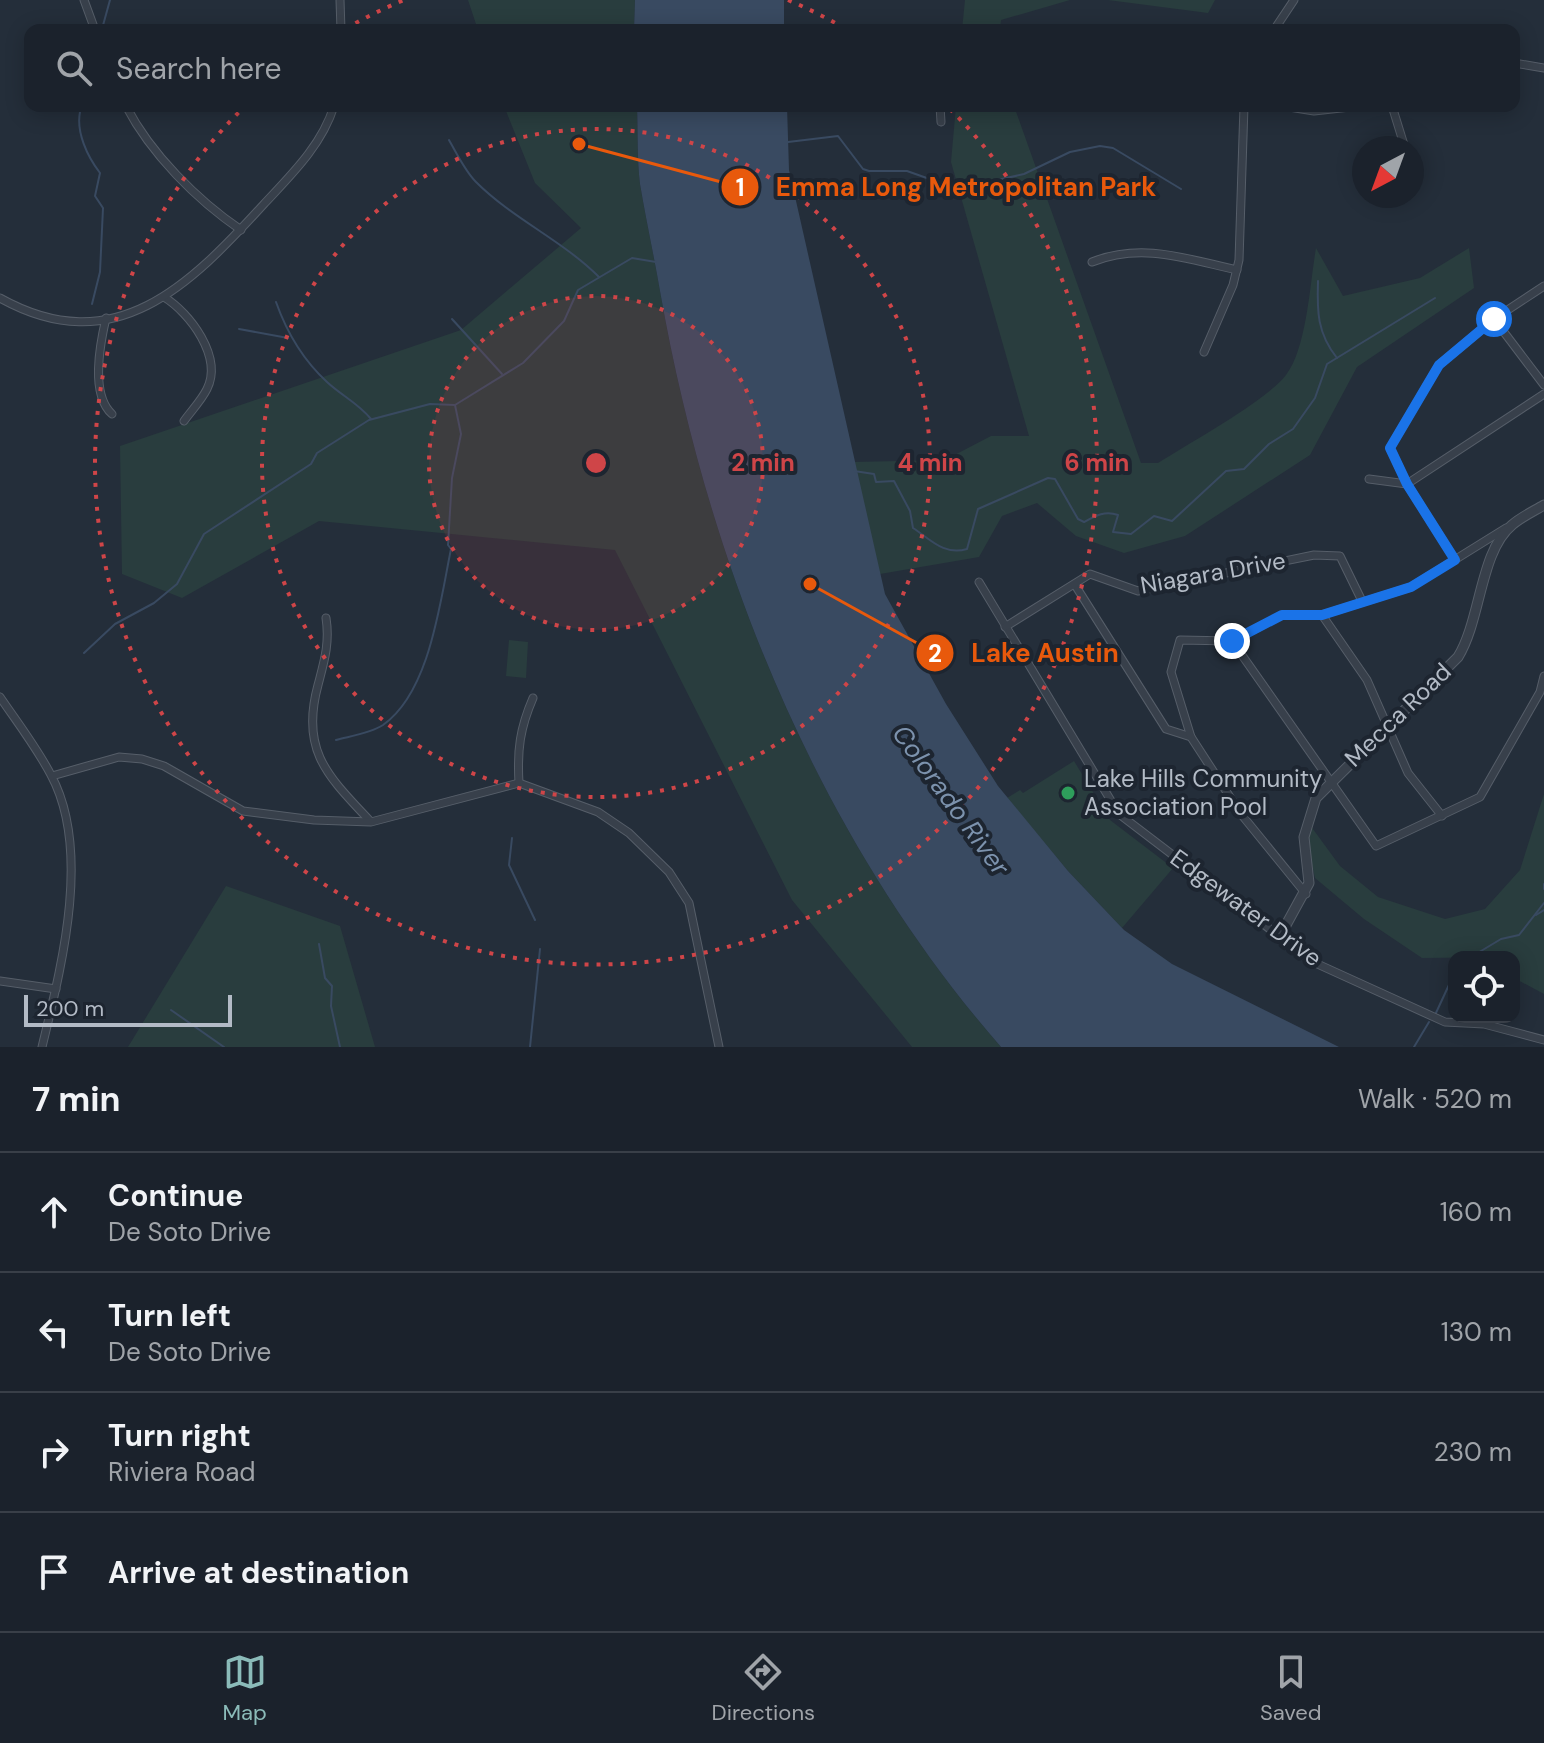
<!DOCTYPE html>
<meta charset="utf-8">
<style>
:root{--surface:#1b222c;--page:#242a34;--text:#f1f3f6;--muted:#a0a4a9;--line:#393f48;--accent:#8bbbb9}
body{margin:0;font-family:"DM Sans",sans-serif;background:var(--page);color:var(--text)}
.controls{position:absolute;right:24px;bottom:24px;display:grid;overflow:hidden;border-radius:16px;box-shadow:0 4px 20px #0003}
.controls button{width:72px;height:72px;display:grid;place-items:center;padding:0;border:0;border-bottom:2px solid var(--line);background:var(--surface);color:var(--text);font:40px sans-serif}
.compass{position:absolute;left:1352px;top:136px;width:72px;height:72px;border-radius:50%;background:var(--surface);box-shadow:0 4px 20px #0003;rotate:221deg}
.scale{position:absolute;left:24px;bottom:20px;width:208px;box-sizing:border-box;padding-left:8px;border:4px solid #b3bbc6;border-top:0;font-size:22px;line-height:28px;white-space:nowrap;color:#b3bbc6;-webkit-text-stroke:6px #1d2530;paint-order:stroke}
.stop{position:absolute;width:24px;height:24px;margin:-18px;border:6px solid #1a73e8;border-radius:50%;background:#fff}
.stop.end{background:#1a73e8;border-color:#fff;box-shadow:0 2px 8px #0008}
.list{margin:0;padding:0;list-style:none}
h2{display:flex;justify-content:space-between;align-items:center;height:104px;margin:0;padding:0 32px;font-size:34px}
h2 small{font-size:26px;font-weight:400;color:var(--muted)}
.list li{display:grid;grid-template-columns:52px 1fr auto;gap:24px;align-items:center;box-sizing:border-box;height:120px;padding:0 32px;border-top:2px solid var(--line)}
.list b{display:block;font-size:30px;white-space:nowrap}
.list p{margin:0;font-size:26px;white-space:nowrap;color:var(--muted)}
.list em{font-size:26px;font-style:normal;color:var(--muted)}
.icon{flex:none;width:44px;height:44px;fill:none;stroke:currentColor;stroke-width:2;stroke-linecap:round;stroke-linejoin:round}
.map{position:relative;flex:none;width:1544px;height:1047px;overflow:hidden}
.search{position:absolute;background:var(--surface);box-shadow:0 4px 20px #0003;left:24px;right:24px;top:24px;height:88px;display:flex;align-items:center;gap:20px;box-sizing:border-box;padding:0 28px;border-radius:16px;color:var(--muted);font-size:30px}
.sheet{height:584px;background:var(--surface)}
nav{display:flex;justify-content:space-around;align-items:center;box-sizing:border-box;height:112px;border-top:2px solid var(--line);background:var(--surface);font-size:22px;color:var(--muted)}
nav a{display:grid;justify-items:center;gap:4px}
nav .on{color:var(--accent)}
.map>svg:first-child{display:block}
.green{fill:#293d3e}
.water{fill:#394a61}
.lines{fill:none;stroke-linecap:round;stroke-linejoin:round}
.stream{stroke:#394a61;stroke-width:2}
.minor-casing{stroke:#565e69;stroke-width:9}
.tertiary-casing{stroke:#565e69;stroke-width:11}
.minor{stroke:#38404b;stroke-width:7}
.tertiary{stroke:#38404b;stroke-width:9}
.route{stroke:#1a73e8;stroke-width:10}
.ring{fill:none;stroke:#cf4548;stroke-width:4;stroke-dasharray:4 8}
.leisure-dot{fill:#2e9e5b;stroke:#1d2530;stroke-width:3}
.labels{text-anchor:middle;stroke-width:8;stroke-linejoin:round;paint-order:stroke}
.street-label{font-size:24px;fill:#b3bbc6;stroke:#1d2530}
.poi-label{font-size:24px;fill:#b3bbc6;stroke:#1d2530;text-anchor:start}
.water-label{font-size:26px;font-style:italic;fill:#7c92ad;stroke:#1d2530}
.centre{fill:#cf4548;stroke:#1d2530;stroke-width:4}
.ring-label{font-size:24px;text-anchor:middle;font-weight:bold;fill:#cf4548;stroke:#1d2530;stroke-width:8;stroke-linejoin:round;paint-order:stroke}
.leader{fill:none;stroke:#e8590c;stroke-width:3}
.callout-dot{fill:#e8590c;stroke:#1d2530;stroke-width:3}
.mark-label{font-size:24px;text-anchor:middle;font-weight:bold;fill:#fff}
.callout-label{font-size:26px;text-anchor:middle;font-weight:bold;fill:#e8590c;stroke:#1d2530;stroke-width:8;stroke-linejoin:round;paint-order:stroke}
</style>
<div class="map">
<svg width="1544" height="1047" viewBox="0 0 1544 1047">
<rect width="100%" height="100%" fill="#242e3a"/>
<g class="green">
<polygon points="468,0 635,0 634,30 478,30"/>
<polygon points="965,0 1070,0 1001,20 1000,30 962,30"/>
<polygon points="1108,0 1215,0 1208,13"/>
<path d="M504 106H637C638 132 637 159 640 184 646 220 654 256 660 291 708 565 817 836 1001 1047H912L792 900 615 550 319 521 182 598 122 574 120 446 461 330 581 228 535 183Z"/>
<path d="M956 106H1014L1141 463H1158C1189 443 1266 401 1286 375 1307 348 1310 282 1316 248L1343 296 1420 278 1469 248 1474 288 1357 367 1310 455 1185 536 1124 553 1076 536 1037 503 1002 516 979 557 880 574 853 462 945 460 991 436H1029L951 162Z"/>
<polygon points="509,640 528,642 526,678 506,676"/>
<polygon points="1074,761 1110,820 1173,868 1122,928 1068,871 1007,798 1020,790 1023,793"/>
<polygon points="1544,794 1544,994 1514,978 1514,957 1422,958 1364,919 1315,878 1308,847 1310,825 1340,866 1378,897 1445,919 1485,909 1520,870"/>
<polygon points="226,886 340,926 375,1047 128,1047"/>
</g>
<g class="water">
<polygon points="635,0 784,0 784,30 634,30"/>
<path d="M637 106H787L789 170 885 594 946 704 998 786 1068 871 1124 930 1172 964 1339 1047H1001C817 836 708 565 660 291 654 256 646 220 640 184 637 159 638 132 637 106Z"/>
</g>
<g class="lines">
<g class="stream">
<polyline points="102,29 110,0"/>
<path d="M80 112C76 132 87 156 100 173L95 196 103 208 100 272 92 304"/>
<path d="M449 140C457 154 465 171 476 182 513 219 562 240 599 277"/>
<polyline points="788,142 838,136 863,169 869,171 907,171 938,182 980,184 1024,174 1070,152 1100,146 1113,148 1181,189"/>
<path d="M1318 281C1317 311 1317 333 1337 358"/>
<path d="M276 302C287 333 302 359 327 382 342 396 358 403 371 419"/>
<polyline points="452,319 502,374"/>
<polyline points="239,329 288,338"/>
<path d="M854 471 874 474 876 482 894 481 910 511 913 528C930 539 944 556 967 549L978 509 1048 478 1055 479 1078 519 1084 522C1095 516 1105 510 1118 515L1113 532 1131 534 1154 516 1172 521 1226 471 1244 469 1269 444 1293 429 1315 398 1327 364 1435 298"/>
<polyline points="84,653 115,624 154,603 177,584 204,534 311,464 317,453 369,420 430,404 455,405 523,363 564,321 578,290 632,258 656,262"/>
<path d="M336 740C351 736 371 733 383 725 430 692 440 602 451 549L448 545 452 478 461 434 455 405"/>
<polyline points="512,838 509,865 535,920"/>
<polyline points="1544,884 1544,889"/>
<polyline points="1536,915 1544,910"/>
<polyline points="319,944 325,978 332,986 331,1006 340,1047"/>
<polyline points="1471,957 1501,939 1519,935 1544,903"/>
<polyline points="171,1010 224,1047"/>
<polyline points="1435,1015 1454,974"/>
<polyline points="530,1047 540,949"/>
<polyline points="1414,1047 1429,1022"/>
</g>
<g class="minor-casing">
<g id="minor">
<polyline points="84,0 95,30"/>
<polyline points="340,0 341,30"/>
<polyline points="1274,30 1294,0"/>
<polyline points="1514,63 1544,68"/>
<path d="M126 106C151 154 197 200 241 230"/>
<polyline points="940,106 941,122"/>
<polyline points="1283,106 1314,111 1359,106"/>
<polyline points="1392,106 1405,148"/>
<path d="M1092 262C1142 242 1187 259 1237 270"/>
<path d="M164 297C190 313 223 357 207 389 201 401 191 411 184 421"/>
<path d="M0 298C115 362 190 285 264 204 291 175 322 145 334 106"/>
<path d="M106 318C100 344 90 394 112 414"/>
<polyline points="1494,319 1544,385"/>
<polyline points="1204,352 1233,285 1239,260 1244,106"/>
<polyline points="1369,479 1407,484 1544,394"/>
<polyline points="1455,560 1407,484 1390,448 1439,365 1494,319 1544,286"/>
<polyline points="979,582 1119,814 1313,962 1445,1022 1484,1024 1544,1040"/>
<polyline points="1075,585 1166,729 1191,737 1241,814 1306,894"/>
<polyline points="1322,615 1367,680 1408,773 1442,816"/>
<path d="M326 618C330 643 324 662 318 685 300 751 328 776 370 821"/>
<polyline points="1005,627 1090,574 1138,591 1314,555 1340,556 1362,601"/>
<polyline points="1232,641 1376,846 1480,797 1540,692 1544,676"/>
<path d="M0 697C17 722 37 748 51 775 92 851 61 968 42 1047"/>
<polyline points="1191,737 1171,672 1180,640 1232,641 1282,615 1322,615 1411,587 1506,528"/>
<polyline points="52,776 119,757 142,759 164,766 243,811 314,820 371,822 519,783 598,812 629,833 669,872 689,903 719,1047"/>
<path d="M519 783C517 750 520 728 533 698"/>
<polyline points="0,981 56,989"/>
</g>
</g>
<g class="tertiary-casing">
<path id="tertiary" d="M1280 936 1309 883 1304 837 1316 798 1458 657C1481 620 1480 551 1512 525 1521 517 1534 511 1544 505"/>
</g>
<use href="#minor" class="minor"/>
<use href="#tertiary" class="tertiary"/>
</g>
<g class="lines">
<polyline class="route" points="1232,641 1282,615 1322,615 1411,587 1455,560 1407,484 1390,448 1439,365 1494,319"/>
</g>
<circle cx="596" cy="463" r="167" fill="#cf4548" fill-opacity=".12"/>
<g class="ring">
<circle cx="596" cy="463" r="167"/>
<circle cx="596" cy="463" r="334"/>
<path d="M345 29A501 501 0 0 1 404 0M788 0A501 501 0 0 1 846 29M950 109A501 501 0 1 1 242 109"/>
</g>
<circle class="leisure-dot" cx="1068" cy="793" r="8"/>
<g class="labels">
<g class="street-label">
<text transform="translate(1213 573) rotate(-10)" y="8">Niagara Drive</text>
<text transform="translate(1398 715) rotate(-44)" y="8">Mecca Road</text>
<text transform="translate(1246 908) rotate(36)" y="8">Edgewater Drive</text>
</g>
<g class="poi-label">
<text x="1084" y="787">Lake Hills Community<tspan x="1084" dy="28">Association Pool</tspan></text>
</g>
<g class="water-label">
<text transform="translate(951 800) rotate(54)" y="9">Colorado River</text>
</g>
</g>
<circle cx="596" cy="463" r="12" class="centre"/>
<g class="ring-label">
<text x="763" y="471">2 min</text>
<text x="930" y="471">4 min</text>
<text x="1097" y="471">6 min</text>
</g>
<path class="leader" d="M579 144L740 187M810 584L935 653"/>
<g class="callout-dot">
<circle cx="579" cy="144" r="8"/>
<circle cx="810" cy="584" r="8"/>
<circle cx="740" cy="187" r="20"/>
<circle cx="935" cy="653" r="20"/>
</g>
<g class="mark-label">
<text x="740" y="196">1</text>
<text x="935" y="662">2</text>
</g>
<g class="callout-label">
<text x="966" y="196">Emma Long Metropolitan Park</text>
<text x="1045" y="662">Lake Austin</text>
</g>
</svg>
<div class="controls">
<button><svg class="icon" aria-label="locate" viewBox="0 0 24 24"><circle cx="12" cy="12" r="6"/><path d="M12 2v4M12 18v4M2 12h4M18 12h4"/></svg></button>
</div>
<svg class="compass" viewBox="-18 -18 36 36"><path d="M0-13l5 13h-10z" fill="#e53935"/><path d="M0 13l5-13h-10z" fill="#a0a4a9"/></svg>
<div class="scale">200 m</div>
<div class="stop" style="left:1494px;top:319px"></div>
<div class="stop end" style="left:1232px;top:641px"></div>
<div class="search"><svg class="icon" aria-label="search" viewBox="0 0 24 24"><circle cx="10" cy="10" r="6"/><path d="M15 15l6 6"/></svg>Search here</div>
</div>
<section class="sheet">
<h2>7 min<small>Walk · 520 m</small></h2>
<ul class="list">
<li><svg class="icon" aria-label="ahead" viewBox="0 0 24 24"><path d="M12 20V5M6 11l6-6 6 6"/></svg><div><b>Continue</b><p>De Soto Drive</p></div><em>160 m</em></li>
<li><svg class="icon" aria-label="left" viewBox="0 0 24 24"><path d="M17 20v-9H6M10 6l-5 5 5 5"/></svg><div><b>Turn left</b><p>De Soto Drive</p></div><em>130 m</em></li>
<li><svg class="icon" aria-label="right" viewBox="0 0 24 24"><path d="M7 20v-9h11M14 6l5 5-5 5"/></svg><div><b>Turn right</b><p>Riviera Road</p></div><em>230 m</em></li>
<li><svg class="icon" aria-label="arrive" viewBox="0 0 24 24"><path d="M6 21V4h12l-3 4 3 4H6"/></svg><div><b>Arrive at destination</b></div></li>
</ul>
</section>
<nav>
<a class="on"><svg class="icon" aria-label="map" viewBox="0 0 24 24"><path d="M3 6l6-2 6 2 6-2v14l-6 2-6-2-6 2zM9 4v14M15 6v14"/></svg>Map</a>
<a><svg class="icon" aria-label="directions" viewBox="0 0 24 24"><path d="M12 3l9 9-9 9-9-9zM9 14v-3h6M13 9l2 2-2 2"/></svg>Directions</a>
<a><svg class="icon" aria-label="saved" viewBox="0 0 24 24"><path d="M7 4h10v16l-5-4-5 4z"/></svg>Saved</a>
</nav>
